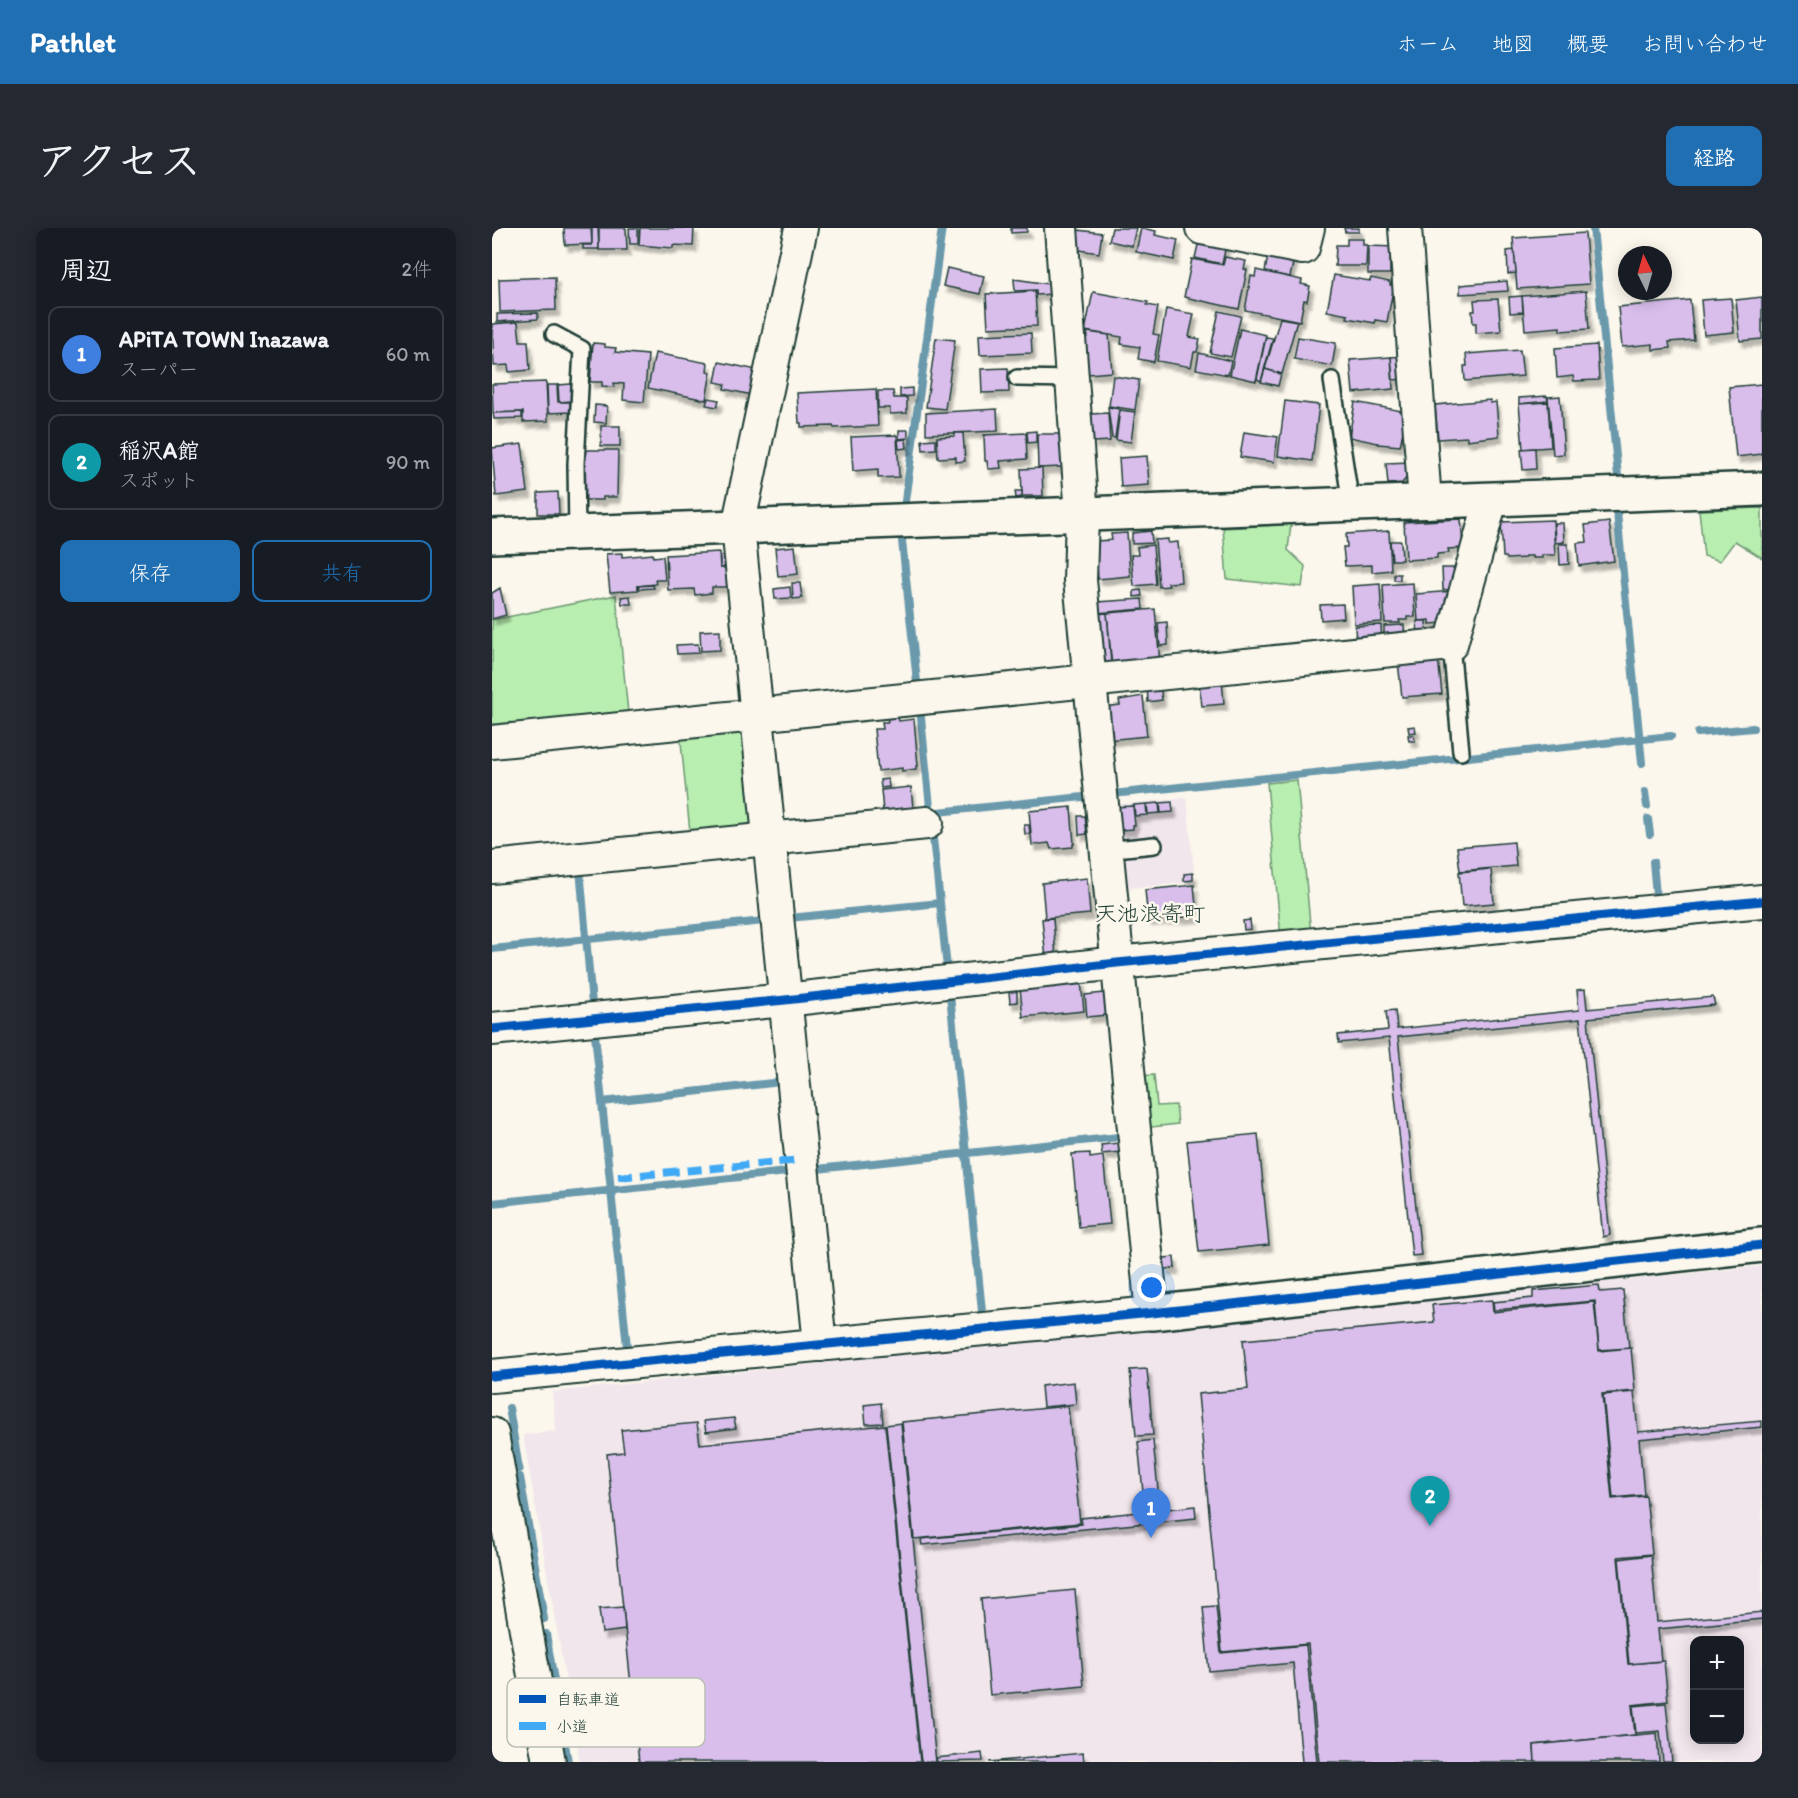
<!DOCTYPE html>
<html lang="ja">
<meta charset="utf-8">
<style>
:root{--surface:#171b24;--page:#242831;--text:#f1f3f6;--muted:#9ea1a6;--line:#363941;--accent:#1f6fb2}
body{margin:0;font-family:Itim,"Klee One",sans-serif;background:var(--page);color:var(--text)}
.controls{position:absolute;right:18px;bottom:18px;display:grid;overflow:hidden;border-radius:12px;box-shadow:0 3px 15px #0003}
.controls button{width:54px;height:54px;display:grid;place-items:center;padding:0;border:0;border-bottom:2px solid var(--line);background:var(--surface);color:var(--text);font:30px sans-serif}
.compass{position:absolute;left:1126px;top:18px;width:54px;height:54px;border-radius:50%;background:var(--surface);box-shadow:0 3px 15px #0003;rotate:355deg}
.you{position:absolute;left:660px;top:1060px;width:21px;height:21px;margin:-15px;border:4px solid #fff;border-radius:50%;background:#1a73e8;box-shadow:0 0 0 9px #1a73e833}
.badge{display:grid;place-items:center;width:39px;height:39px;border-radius:50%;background:var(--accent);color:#fff;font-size:20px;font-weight:700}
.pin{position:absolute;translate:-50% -50px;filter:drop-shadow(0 2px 3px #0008)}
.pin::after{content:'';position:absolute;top:32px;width:21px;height:18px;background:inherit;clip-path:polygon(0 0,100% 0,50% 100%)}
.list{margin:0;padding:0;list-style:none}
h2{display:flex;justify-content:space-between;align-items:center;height:78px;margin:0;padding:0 24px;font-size:26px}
h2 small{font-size:20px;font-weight:400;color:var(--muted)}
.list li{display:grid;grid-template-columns:39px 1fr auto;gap:18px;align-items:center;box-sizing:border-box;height:96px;margin:0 12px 12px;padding:0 12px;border:2px solid var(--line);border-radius:12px}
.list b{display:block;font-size:22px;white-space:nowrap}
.list p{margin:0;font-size:20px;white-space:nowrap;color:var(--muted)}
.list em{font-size:20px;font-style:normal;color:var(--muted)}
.actions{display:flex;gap:12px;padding:18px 24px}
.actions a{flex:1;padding:14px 0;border:2px solid var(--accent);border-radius:12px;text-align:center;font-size:21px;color:var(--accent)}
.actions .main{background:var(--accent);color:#fff}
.map{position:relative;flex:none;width:1270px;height:1534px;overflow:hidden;border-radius:12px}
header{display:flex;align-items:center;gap:36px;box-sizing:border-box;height:84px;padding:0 30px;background:var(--accent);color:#fff}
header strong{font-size:28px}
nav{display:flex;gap:33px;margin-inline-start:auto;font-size:21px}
.intro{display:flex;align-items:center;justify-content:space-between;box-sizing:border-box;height:144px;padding:0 36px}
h1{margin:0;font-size:42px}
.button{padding:15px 27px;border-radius:12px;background:var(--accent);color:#fff;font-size:21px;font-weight:700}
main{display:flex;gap:36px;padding:0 36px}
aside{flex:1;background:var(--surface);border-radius:12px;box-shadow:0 3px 15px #0003}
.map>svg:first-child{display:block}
.built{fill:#f1e6ec;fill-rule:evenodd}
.green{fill:#b8eeb0;stroke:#6c9672;stroke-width:1.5}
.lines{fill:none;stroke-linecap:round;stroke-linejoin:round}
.stream{stroke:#6a99ac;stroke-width:8}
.building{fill:#d9beec;stroke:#1f3d34;stroke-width:1.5;filter:url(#shadow)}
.lane-casing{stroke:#1f3d34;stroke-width:20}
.street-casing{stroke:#1f3d34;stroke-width:36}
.secondary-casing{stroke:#1f3d34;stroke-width:38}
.lane{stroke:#fbf7ec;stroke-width:15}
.street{stroke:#fbf7ec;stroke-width:32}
.secondary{stroke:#fbf7ec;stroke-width:33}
.quiet{stroke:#3fa9f5;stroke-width:8;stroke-dasharray:15 8;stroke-linecap:butt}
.cycleway-casing{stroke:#fbf7ec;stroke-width:13}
.cycleway{stroke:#0057b8;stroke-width:9}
.labels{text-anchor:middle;stroke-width:5;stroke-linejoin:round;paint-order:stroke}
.quarter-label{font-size:22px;fill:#1f3d34;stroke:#fbf7ec}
.key{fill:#fbf7ec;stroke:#b9bfb5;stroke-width:1.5}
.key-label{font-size:16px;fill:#1f3d34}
</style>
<header>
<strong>Pathlet</strong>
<nav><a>ホーム</a><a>地図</a><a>概要</a><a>お問い合わせ</a></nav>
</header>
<div class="intro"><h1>アクセス</h1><a class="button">経路</a></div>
<main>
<aside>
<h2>周辺<small>2件</small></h2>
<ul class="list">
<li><span class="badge" style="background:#3f7fe0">1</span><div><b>APiTA TOWN Inazawa</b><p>スーパー</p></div><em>60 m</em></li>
<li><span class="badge" style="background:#0f9aa8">2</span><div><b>稲沢A館</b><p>スポット</p></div><em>90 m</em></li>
</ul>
<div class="actions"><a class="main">保存</a><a>共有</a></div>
</aside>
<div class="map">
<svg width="1270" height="1534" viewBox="0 0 1270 1534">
<defs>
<filter id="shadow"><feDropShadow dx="3.5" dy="6" stdDeviation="1.5" flood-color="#0004"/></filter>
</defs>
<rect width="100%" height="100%" fill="#fbf7ec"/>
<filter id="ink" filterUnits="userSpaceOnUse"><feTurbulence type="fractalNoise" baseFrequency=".0167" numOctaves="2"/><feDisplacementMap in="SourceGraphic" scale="12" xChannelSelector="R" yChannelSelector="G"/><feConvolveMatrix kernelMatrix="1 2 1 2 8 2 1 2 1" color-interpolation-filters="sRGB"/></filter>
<g filter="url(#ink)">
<g class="built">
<polygon points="695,570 703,654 627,661 619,577"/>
<path d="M1270 1038V1534H88L31 1207 64 1203 60 1164 552 1111ZM1202 1412H1248V1512H1202Z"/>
</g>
<g class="green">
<polygon points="1270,280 1270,330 1243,313 1228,333 1212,328 1207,282"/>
<polygon points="799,296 796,322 813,338 810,359 735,351 731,300"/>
<polygon points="124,367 137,494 0,508 0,392"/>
<polygon points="244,498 254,505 263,597 198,604 188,504"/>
<polygon points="805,552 819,707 789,710 775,555"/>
<polygon points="662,847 665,878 684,877 686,896 651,900 646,848"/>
</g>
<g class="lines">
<g class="stream">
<polyline points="1101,0 1126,248"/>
<polyline points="413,273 450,0"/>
<polyline points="1125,285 1150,535"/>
<polyline points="410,313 426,463"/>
<polyline points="428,480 439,589"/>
<polyline points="1206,505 1261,500"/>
<polyline points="1153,564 1155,578"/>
<polyline points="620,566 1179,508"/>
<polyline points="436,585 591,569"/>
<polyline points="1156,591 1158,606"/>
<polyline points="440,601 455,740"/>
<polyline points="1161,634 1164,667"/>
<polyline points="88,641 100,776"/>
<polyline points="297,690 448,675"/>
<polyline points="0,721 272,693"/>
<polyline points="458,767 490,1083"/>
<polyline points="103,806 135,1119"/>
<polyline points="110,874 289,854"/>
<polyline points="325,941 627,909"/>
<polyline points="0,975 295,944"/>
<polyline points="17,1180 27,1241"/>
<polyline points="28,1249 52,1391"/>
<polyline points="54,1406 76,1534"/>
</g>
</g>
<g class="building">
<polygon points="72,0 99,0 100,16 73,17"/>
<polygon points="100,0 106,0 107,21 91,21 91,17 100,17"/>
<polygon points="107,0 134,0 135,22 107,22"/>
<polygon points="137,0 146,0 146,16 138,16"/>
<polygon points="148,0 202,0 201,18 181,17 181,20 147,17"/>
<polygon points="519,0 535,0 535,4 519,5"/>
<polygon points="620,0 644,0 640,18 617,13"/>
<polygon points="649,0 664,3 663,7 686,12 682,32 644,24"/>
<polygon points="852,0 867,0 867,4 853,4"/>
<polygon points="585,2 610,5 607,25 587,22"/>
<polygon points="1093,5 1097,56 1025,61 1021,10"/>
<polygon points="708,8 735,13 730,36 703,30"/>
<polygon points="855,11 871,11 871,17 875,17 874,38 843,38 844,17 855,17"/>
<polygon points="876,18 903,19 903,33 898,33 898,46 876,46"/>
<polygon points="777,21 803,26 798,49 773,44"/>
<polygon points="1022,22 1024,45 1016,46 1015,23"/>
<polygon points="733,29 754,33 752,41 755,42 747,81 692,69 700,31 731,37"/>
<polygon points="455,40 492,48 488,66 451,58"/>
<polygon points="764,42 810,52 809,56 818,58 815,73 812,72 808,93 753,82 759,48 763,49"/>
<polygon points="842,47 878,53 879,50 898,54 898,57 902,57 895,94 883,92 883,95 855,90 856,87 835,83"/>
<polygon points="63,49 64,82 8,84 7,51"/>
<polygon points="522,51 564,57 564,66 544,67 544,62 523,63"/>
<polygon points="1015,53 1016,63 968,66 968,57"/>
<polygon points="543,63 545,98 496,100 494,66"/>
<polygon points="1094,63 1097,101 1068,103 1068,99 1033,102 1030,68"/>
<polygon points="601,64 656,74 655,77 666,79 661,106 667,107 662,134 646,131 648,119 629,116 630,109 593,103"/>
<polygon points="1030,68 1031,84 1018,85 1017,69"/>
<polygon points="1270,69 1270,111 1248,113 1244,72"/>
<polygon points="1239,70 1242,104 1212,107 1209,72"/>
<polygon points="1006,71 1009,103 984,105 984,95 981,95 980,83 983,83 982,72"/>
<polygon points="1198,72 1202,112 1177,114 1178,120 1161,122 1161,116 1130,119 1126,79"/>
<polygon points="674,81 702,86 697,109 708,111 705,124 702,124 699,139 665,133"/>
<polygon points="727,83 749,88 739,129 718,125"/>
<polygon points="46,85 46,91 5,94 5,86"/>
<polygon points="788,90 805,93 790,146 773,141"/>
<polygon points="26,94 28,113 36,113 38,142 17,144 16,137 2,138 0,96"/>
<polygon points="748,101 774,107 764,153 738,147"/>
<polygon points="595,104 617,107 620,144 596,146 593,110 596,109"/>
<polygon points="539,105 540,125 488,127 487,107"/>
<polygon points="774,109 781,110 769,153 765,151"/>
<polygon points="806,109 844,115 840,138 802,131"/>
<polygon points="444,110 463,112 453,181 434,179"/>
<polygon points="101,115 113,116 113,119 124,120 123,124 156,127 152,174 131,172 132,156 122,155 122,159 110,158 110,154 98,154"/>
<polygon points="1105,117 1107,152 1082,153 1081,148 1065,150 1063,120"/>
<polygon points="1028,122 1031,148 973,153 972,138 975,138 974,126"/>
<polygon points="163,125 216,135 215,143 219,144 214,172 156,160"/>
<polygon points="707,125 739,133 736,147 704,141"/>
<polygon points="910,128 912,151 901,152 899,129"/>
<polygon points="899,129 901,161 861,165 858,132"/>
<polygon points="227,134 265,142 260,167 232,161 233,156 223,154"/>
<polygon points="516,140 517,164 490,165 489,141"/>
<polygon points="773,141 789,146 786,158 769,154"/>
<polygon points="621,148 647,152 643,182 617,178"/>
<polygon points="54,154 56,193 31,194 31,184 1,185 0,156"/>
<polygon points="79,156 80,173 67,174 66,157"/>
<polygon points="1270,156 1270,226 1244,229 1237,159"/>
<polygon points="55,157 65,157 66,174 78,174 79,184 56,185"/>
<polygon points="420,160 420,168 408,169 408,161"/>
<polygon points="384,161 386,198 342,200 341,198 309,199 309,195 307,195 305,165"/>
<polygon points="386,163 401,163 402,170 415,170 415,185 398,186 398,180 386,180"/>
<polygon points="1055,168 1056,173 1027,176 1027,170"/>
<polygon points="1068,168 1072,226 1061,227 1056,169"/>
<polygon points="216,170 227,172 225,179 214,177"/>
<polygon points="998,172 998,175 1004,174 1007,208 975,212 975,209 946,211 943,177"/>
<polygon points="793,173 827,177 820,233 786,228"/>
<polygon points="863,174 915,184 908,218 886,216 886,215 857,209"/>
<polygon points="1056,174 1059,219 1031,221 1027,176"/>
<polygon points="103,177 115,178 114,195 102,194"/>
<polygon points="616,179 627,181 623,210 620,210"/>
<polygon points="505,181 506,203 434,206 434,185"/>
<polygon points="628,182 643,184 639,214 624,212"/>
<polygon points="30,184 30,190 2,191 1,185"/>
<polygon points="616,185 618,213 601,214 599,186"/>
<rect x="109" y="198" width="19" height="20"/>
<polygon points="407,202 416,202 416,210 407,211"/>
<polygon points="544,203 544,214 536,215 535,204"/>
<polygon points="752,204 786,209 782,234 748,229"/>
<polygon points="463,205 471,205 473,233 464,234 464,229 446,230 445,209 463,208"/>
<polygon points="534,205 535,231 508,233 509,240 496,241 495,233 493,233 492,207"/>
<polygon points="545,206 569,206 571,239 546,240"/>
<polygon points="405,207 407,249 386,250 386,241 361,243 359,209"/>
<polygon points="414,211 415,220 407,221 406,212"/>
<polygon points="444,211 444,221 431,222 430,212"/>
<polygon points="30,216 36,264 4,268 0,220"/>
<polygon points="1043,220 1044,241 1031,242 1029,221"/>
<polygon points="93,222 126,222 125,269 111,269 111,272 92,272"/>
<polygon points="655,228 657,257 629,259 627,230"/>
<polygon points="918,234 919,245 910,255 896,256 894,235"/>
<polygon points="550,240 551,268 530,268 529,241"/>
<polygon points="523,263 530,263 530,269 524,270"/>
<polygon points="66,264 67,286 46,286 46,265"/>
<polygon points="969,291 971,320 956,321 957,325 945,326 945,330 914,332 912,294"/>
<polygon points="1061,292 1063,327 1050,327 1050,330 1040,330 1040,328 1033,328 1033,330 1015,331 1014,329 1011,329 1009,294"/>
<polygon points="1117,294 1122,333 1087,338 1085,315 1095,314 1093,297"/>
<polygon points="1062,295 1071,295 1072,314 1063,315"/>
<polygon points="659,303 660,315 640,316 640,305"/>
<polygon points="897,303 899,342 880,344 880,337 853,338 851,319 855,319 854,306"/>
<polygon points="635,305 638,348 606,351 603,313 620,312 619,306"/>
<polygon points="676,311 676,315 686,314 689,354 676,355 677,358 667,359 663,312"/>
<polygon points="898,313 909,313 910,332 900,332"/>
<polygon points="1067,316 1076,316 1077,336 1068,337"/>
<polygon points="661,317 664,356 642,358 639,327 646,327 645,319"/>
<polygon points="303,318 306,346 286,348 283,320"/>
<polygon points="227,324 228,340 234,340 235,359 220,359 220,365 203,367 202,361 176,362 174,327"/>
<polygon points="130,325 130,329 161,326 161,329 171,328 173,352 163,352 164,356 146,358 146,362 118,364 114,326"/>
<polygon points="228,328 232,328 233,339 228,340"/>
<polygon points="950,340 966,340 967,361 951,362"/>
<rect x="902" y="346" width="6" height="6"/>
<polygon points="300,355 308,355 310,370 301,371"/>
<polygon points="921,355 923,389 915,389 915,392 907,392 908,395 893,395 891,357"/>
<polygon points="888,356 890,394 862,396 860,358"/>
<polygon points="161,357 162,360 147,361 146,358"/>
<polygon points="298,359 299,370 283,371 282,361"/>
<polygon points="8,360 14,387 0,391 0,365"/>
<polygon points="649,362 650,368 642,369 642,363"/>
<polygon points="961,363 952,395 938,396 938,392 926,393 924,366"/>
<polygon points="138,368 139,376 130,376 129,369"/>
<polygon points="650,371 651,381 605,385 604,374"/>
<polygon points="851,376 852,390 829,392 828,377"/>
<polygon points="663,381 668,435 620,440 615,385"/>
<polygon points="615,385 619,436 609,437 603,386"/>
<polygon points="925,393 934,393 935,409 926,410"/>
<polygon points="675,394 676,417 668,418 666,395"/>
<polygon points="889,397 890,415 864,416 863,398"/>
<polygon points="912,397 913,412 892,414 892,398"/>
<polygon points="228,402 228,422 209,423 208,403"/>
<polygon points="206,416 207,425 185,426 184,417"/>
<polygon points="946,430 950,466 910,469 906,434"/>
<polygon points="730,452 732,476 710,478 707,455"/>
<polygon points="668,456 670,472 656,474 655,457"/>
<polygon points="651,468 655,508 615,512 611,479 628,477 627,472"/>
<polygon points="406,489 407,493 422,491 426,538 424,538 424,541 410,543 410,540 386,543 382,501 391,501 390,494 396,494 395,490"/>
<polygon points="923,498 924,504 917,505 916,499"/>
<polygon points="916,507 922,507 923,513 917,513"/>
<polygon points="396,551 397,559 389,560 388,552"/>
<polygon points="419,559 421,580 391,583 389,562"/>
<polygon points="680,574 681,584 669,585 668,575"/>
<polygon points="667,575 668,585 656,586 655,576"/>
<polygon points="654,576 655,587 643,588 642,577"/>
<polygon points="641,578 643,597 641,597 641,601 629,602 629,598 625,598 623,579"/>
<polygon points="579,579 582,616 581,616 581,619 559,621 557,615 540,617 537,583"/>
<polygon points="586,588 593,588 595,606 587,607"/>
<polygon points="532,597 537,597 538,606 533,606"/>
<polygon points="1022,614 1024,638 968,643 965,619"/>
<polygon points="999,641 1002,675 970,678 967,644"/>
<polygon points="701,645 701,652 692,653 692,646"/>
<polygon points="595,650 598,686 553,690 550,655"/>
<polygon points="702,657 705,688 656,692 653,662"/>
<polygon points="561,690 564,730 554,731 550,691"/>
<polygon points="758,692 759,701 752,702 751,693"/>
<polygon points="589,753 592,783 531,789 528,760"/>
<polygon points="1093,761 1095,781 1221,769 1223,777 1096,790 1118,1007 1111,1009 1088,791 906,809 929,1027 920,1028 897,810 847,815 846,807 896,802 894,783 903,782 905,801 1087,782 1085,762"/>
<polygon points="525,763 525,774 518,775 517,764"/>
<polygon points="612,765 615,787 595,789 593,767"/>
<polygon points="766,906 777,1017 707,1024 695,913"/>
<polygon points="627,915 628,924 610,926 609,917"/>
<polygon points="598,925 598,930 611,928 618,996 587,999 580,926"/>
<polygon points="682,1029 683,1040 673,1041 672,1030"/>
<polygon points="1107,1057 1108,1064 1131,1062 1137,1120 1107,1122 1103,1073 1002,1082 1001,1074 1041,1070 1041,1063"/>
<polygon points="1000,1072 1001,1084 1102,1074 1107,1123 1139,1120 1143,1163 1110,1166 1120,1271 1154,1268 1160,1326 1126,1329 1136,1436 1172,1433 1176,1473 1140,1477 1143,1507 1042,1517 1043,1534 827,1534 816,1416 730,1424 706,1166 756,1161 751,1112 942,1094 940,1077"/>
<polygon points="655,1141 661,1207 644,1208 638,1142"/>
<polygon points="582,1154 584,1176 551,1179 549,1158"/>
<polygon points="1142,1164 1146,1204 1270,1193 1270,1199 1147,1211 1152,1267 1121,1270 1111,1167"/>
<polygon points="389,1175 391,1195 374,1196 372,1177"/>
<polygon points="576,1178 588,1295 422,1311 410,1194"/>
<polygon points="242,1190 244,1200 214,1204 212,1193"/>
<polygon points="205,1195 208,1216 393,1197 428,1534 147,1534 115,1226 132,1224 129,1202"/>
<polygon points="409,1195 444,1534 429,1534 394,1197"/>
<polygon points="661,1212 667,1272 652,1274 646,1214"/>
<polygon points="703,1278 704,1290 430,1317 429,1311 590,1296 589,1290"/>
<polygon points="1159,1327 1165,1394 1270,1384 1270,1391 1166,1401 1169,1433 1137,1436 1127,1331"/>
<polygon points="583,1362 592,1458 498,1467 489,1371"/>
<polygon points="724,1378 729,1425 814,1417 825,1534 810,1534 801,1435 717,1443 711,1379"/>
<polygon points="131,1379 133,1402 110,1405 107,1381"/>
<polygon points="1174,1475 1180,1534 1171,1534 1168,1503 1144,1505 1141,1478"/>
<polygon points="1165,1505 1167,1534 1043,1534 1042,1517"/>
<polygon points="490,1525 491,1533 445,1534 444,1530"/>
<polygon points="591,1525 592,1534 497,1534"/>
</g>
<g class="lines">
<g class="lane-casing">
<g id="lane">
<polyline points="62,106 90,121 84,236 85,305"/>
<polyline points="525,150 580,151"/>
<polyline points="840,152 859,277"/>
<polyline points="959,416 969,524"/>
<polyline points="614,622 662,617"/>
</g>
</g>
<g class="street-casing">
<g id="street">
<polyline points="309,0 246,299 328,1117"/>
<polyline points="710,0 811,20 816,0"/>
<polyline points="913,0 933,274"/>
<polyline points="0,514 959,416 999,272"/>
<polyline points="0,639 435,595"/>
<polyline points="0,801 293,772 625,735 1270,673"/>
<polyline points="0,1148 660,1085 588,352 590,287 569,0"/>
<polyline points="0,1206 57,1534"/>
</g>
</g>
<g class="secondary-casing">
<g id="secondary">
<polyline points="0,308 1270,261"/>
<polyline points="660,1085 1270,1017"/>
</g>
</g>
<use href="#lane" class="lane"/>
<use href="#street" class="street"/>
<use href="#secondary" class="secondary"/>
<polyline class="quiet" points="126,949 309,932"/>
<g class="cycleway-casing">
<g id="cycleway">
<polyline points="0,801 293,772 625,735 1270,673"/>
<polyline points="0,1148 660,1085 1270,1017"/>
</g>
</g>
<use href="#cycleway" class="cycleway"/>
</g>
</g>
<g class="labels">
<g class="quarter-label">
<text x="658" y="693">天池浪寄町</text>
</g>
</g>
<rect x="15" y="1450" width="198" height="69" rx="9" class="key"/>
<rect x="27" y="1467" width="27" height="8" fill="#0057b8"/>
<rect x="27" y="1494" width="27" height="8" fill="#3fa9f5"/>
<g class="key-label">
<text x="64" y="1477">自転車道</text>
<text x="64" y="1504">小道</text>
</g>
</svg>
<div class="controls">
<button>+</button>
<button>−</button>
</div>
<svg class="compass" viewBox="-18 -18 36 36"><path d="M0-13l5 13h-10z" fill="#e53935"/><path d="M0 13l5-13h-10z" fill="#9ea1a6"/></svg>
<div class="you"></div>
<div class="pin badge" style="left:659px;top:1310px;background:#3f7fe0">1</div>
<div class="pin badge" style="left:938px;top:1298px;background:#0f9aa8">2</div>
</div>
</main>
